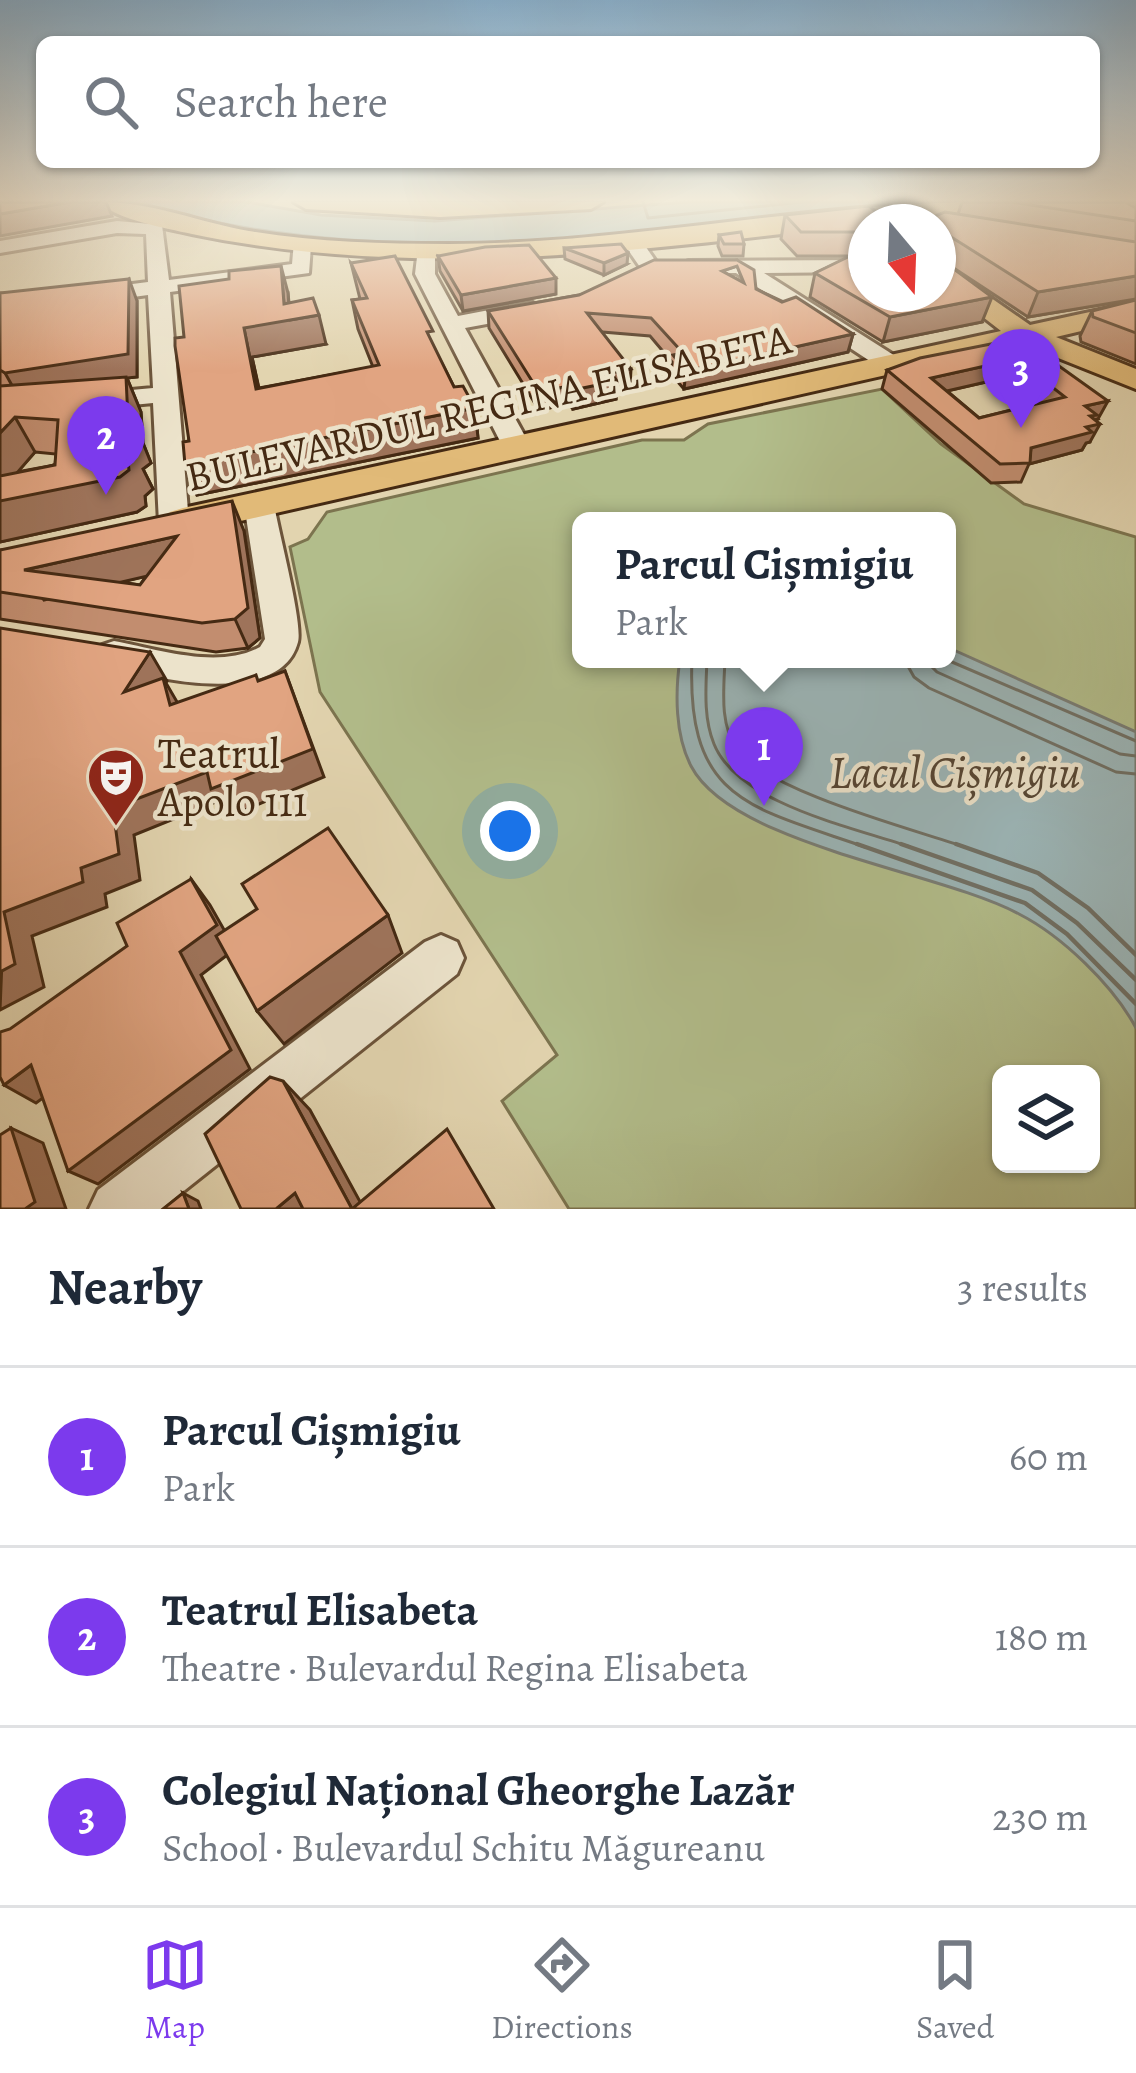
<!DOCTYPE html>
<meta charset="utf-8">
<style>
:root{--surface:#fff;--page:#f2f2f3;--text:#1f2937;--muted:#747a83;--line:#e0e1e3;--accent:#7c3aed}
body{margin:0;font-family:Alegreya,serif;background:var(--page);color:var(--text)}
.controls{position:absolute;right:36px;bottom:36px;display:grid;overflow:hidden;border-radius:18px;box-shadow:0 3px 9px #0004}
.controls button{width:108px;height:108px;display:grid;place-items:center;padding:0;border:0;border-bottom:3px solid var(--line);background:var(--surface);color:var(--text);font:60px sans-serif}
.compass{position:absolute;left:848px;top:204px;width:108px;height:108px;border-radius:50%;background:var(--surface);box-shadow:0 3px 9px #0004;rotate:161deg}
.you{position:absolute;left:510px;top:831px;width:42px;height:42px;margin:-30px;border:9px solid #fff;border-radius:50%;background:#1a73e8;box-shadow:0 0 0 18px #1a73e833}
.badge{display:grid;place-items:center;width:78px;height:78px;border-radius:50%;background:var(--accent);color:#fff;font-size:39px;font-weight:700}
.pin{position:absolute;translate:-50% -99px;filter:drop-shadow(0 3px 6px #0008)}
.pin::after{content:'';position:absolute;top:63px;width:42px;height:36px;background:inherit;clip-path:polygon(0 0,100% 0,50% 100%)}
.popup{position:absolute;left:572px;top:512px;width:384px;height:156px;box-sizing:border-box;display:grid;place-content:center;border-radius:18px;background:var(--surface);filter:drop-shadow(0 3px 9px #0005);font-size:39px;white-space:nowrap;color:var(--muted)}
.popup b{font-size:45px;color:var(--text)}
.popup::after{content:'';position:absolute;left:50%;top:100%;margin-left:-24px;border:24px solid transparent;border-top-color:var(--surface)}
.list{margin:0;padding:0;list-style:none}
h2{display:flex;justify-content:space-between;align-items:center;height:156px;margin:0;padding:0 48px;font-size:51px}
h2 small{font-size:39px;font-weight:400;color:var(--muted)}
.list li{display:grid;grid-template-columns:78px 1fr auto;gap:36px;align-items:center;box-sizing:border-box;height:180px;padding:0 48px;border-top:3px solid var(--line)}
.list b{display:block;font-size:45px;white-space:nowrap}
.list p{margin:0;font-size:39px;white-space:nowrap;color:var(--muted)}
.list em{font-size:39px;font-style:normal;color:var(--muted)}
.icon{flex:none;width:66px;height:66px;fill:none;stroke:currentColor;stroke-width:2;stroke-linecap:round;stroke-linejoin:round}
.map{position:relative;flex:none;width:1136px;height:1209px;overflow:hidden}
.search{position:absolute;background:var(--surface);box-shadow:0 3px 9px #0004;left:36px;right:36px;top:36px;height:132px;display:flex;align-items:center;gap:30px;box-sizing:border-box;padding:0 42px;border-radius:18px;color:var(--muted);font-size:45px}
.sheet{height:696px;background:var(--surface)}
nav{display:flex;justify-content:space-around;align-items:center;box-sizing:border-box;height:168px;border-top:3px solid var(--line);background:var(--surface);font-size:33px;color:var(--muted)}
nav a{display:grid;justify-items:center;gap:6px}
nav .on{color:var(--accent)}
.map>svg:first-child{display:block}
.green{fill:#b2bd8b;stroke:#7c744f;stroke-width:3;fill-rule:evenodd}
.water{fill:#9bb5b7;stroke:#797d75;stroke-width:3}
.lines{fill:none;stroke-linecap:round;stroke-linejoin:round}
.shore-far1{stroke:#707065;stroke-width:3}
.shore{stroke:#707065;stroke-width:4.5}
.minor-casing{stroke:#6c543a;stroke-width:6}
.major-casing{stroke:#452a13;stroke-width:6}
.minor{fill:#ece3cb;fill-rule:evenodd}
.major{fill:#e1ba78;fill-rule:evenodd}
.wall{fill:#c28d6f;stroke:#452a13;stroke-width:3;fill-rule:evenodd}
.shaded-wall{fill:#9e735a;stroke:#452a13;stroke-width:3}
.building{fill:#e1a481;stroke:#452a13;stroke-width:3;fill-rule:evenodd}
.labels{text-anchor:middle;stroke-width:9;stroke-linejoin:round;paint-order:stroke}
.street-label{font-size:42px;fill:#452a13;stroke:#ece3cb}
.poi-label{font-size:42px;fill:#452a13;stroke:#ece3cb;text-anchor:start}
.water-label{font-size:45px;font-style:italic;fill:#564634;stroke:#ece3cb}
</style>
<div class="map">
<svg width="1136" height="1209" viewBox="0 0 1136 1209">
<rect width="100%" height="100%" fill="#e2d4af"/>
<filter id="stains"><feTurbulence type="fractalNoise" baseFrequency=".00167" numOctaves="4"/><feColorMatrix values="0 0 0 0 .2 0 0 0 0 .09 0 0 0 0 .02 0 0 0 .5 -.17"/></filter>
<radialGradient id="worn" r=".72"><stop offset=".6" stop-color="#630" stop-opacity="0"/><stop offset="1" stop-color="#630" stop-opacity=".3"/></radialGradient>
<path class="green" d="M882 389 941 444 1024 504 1136 537V1209H569L502 1101 557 1055 320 692 290 547 308 539 327 512 642 440H684L708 424ZM581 521H947V659H581ZM1001 1074H1091V1164H1001Z"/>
<g class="water">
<path d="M135 202H247L321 215 435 221 688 202H911C653 230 389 279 135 202Z"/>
<path d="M947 647 1136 732V1028C1113 985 1062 936 1019 914 939 871 732 845 691 766 675 735 675 693 680 659H947Z"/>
</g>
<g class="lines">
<g class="shore-far1">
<polyline points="643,202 648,218 802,202"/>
<path d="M692 659C686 801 750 807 865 847"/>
<path d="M707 659C706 687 703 717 714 744 738 804 853 827 910 847"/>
<path d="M725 659C724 688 719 724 737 749 767 791 912 829 965 847"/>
<polyline points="904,659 914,677 929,688 1116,772 1136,774"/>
<polyline points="924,659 937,672 1120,754 1136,756"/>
<polyline points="945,659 1136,741"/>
</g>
<g class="shore">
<polyline points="857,844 1025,903 1067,934 1136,1004"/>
<polyline points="901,844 1032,890 1077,923 1136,980"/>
<polyline points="956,844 1038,873 1088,908 1136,955"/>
</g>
<g class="minor-casing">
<g id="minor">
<polygon points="117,221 162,225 169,280 292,264 294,242 311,246 309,273 170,292 189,523 174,533 159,523 153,403 0,418 0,402 153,388 148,295 0,315 0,301 148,282 146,234 117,233 0,253 0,241"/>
<polygon points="625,237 639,237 659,266 656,270 642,270 622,241"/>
<polygon points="418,249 435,253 435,274 458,316 531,302 542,309 531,316 465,328 531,447 527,453 507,453 503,447 415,274"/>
<polygon points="866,260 866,272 764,273 900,359 900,369 882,369 736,273 688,273 678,267 688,261"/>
<path d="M259 494 274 504C278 530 303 623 298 642 280 710 148 678 102 663L97 654 102 645 114 641C158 649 218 670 260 647L265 639 244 504Z"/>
<polygon points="441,935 457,942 464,958 457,974 161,1209 89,1209 98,1190 425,942"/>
</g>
</g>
<g class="major-casing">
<g id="major">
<path d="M98 202C150 201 198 222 249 231 315 242 382 244 449 244 634 244 817 200 1002 202L990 209C727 238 455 289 192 234 165 228 118 220 98 202Z"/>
<polygon points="294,202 603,202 591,209 440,217 306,209"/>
<polygon points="938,261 1030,325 1136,302 1136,318 1056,337 1136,369 1136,389 1023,344 183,534 170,530 164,521 170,512 183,508 1001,331 938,282"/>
</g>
</g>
<use href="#minor" class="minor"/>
<use href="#major" class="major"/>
</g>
<g class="wall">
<polygon points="962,202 1136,202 1136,299 1028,317 943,261 982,322 883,342 810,297 815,273 852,256 797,256 781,239 785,215 866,222 866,294 886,298 938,294 938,222 958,214"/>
<polygon points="719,235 744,244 743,256 722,256 718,246"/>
<polygon points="564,248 627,264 604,275 565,259"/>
<polygon points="438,256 556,294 463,311 440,271"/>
<path d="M737 260 756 289 853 334 848 352 684 389 671 374 672 362 650 336 602 332 630 387 616 390V399L573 409 569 404 539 410 489 328 488 311 579 295ZM737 266 744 283 722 271Z"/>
<polygon points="351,263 435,350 454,387 475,408 478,438 197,495 185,465 189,441 184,337 288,293 289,303 326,344 252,357 259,388 373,367 358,329 352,300 360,299"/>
<path d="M0 293 137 301V377L127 378 141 412 143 443 151 463 143 469 153 489 145 496 146 506 137 512 0 542ZM35 452 56 454 55 465 17 472Z"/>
<polygon points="1136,300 1136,364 1081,342 1080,336 1092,311"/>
<path d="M1024 341 1098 419 1095 420 1090 442 1086 443 1082 450 1029 464 1021 482 991 483 882 389 887 370ZM1008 377 1040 403 979 418 947 391Z"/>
<path d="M244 531 260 638 248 648 216 652 0 619V550ZM146 576 140 585 121 582Z"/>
</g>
<g class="shaded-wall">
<polygon points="70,202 106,202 112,216 0,236 0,214"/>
<polygon points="628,253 627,264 604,275 604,263"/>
<polygon points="281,266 288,293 290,320 319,315 326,344 252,357 265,418 256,389 244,328 284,304"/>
<polygon points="866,269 866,291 853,274"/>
<polygon points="1136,276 1136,299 1028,317 1038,292"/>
<polygon points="556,278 556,294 463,311 461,295"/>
<polygon points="129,279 137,301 137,377 127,378 141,412 143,443 151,463 143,469 153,489 145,496 146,506 137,512 0,542 0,433 15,417 35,452 10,481 116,442 18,396 5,373"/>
<polygon points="992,297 982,322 883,342 890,317"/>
<polygon points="853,334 848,352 684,389 686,371"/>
<polygon points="1016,359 1008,377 925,396 931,378"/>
<polygon points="631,369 630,387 616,390 616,399 573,409 573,390 611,373"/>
<polygon points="569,386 569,404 539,410 539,392"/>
<polygon points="1108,401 1098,419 1094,420 1100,424 1090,442 1086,443 1082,450 1029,464 1031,448 1085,406"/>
<polygon points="475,408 478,438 197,495 185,465"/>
<polygon points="232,501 244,531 260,638 248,648 235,619"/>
<polygon points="177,536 191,566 44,600 24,570"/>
<polygon points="150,652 167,681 166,683 180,707 124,692"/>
<polygon points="285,671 324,777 228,817 218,801 134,835 140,880 105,894 107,907 32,936 44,987 0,1010 4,912 81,868 113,808"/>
<polygon points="191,879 210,905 235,949 201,975 250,1069 98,1184 68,1171 180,952"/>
<polygon points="388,915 402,953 284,1044 257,1011"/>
<polygon points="31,1065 62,1084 36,1103 4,1085"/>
<polygon points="283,1081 310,1110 364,1209 352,1209"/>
<polygon points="11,1128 43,1143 66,1209 25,1209"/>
<polygon points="183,1193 198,1201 201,1209 189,1209"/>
<polygon points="295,1193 317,1209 276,1209"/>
</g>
<g class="building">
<polygon points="0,202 70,202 0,214"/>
<polygon points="1011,202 1125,202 1136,208 1136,221"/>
<polygon points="869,206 889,222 866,222 866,232 801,232 785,215"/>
<polygon points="945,212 1136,242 1136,276 1038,292 945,233 943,261 992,297 890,317 815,273 858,252 866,252 866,269 853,274 866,284 866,294 880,294 886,298 912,294 938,294 938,290 942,289 938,286 938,222 930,222 932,217"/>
<polygon points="741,232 744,244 724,244 719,235"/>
<polygon points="621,244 628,253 604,263 564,248"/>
<polygon points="529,245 556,278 461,295 438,256 485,247"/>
<polygon points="395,256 433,331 427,332 454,387 463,386 475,408 185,465 183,442 189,441 175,346 175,338 184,337 179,286 229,279 229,271 281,266 284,304 313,298 319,315 244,328 256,389 379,365 352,300 367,298 351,263"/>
<path d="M654 260H737L754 270 756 289 782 302 796 297 853 334 686 371 673 355 683 353 651 318 587 313 631 369 611 373 617 381 573 390 569 386 539 392 488 311 579 295ZM737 266 744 283 722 271Z"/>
<polygon points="129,279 128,354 5,373 0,370 0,293"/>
<polygon points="1136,300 1136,333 1093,317 1092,311"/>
<path d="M1006 341H1024L1108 401 1085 406 1097 415 1090 416 1100 424 1086 427 1092 432 1031 448 1030 463 1000 464 887 370 920 358ZM1016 359 1065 397 979 418 931 378Z"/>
<polygon points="126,377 128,420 136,427 116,442 136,454 128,461 129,470 120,477 0,501 0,476 55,465 58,420 15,417 0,433 0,386"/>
<path d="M232 501 248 608 235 619 202 623 0 592V550ZM177 536 140 585 24 570Z"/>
<polygon points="0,628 150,652 124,692 163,678 170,705 256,675 258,681 285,671 313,749 211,789 207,772 113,808 119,854 81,868 83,882 4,912 15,964 0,972"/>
<polygon points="328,828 388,915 257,1011 216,936 257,909 242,884"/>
<polygon points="191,879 217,925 180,952 231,1050 68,1171 31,1065 4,1085 0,1077 0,1032 10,1029 127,946 117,923"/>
<polygon points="270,1077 283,1081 352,1209 303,1209 295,1193 276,1209 241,1209 205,1134"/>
<polygon points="11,1128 35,1202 25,1209 0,1209 0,1135"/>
<polygon points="447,1129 494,1209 352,1209"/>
<polygon points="183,1193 189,1209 163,1209"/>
</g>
<linearGradient id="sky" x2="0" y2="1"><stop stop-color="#89b4d4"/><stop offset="0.54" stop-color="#f2ecdb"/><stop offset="1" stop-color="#f2ecdb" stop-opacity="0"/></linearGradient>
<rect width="1136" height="371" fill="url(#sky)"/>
<defs>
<g id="theatre-pin" transform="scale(3)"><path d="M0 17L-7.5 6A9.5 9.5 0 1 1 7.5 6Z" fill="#8f2418" stroke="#ece3cb"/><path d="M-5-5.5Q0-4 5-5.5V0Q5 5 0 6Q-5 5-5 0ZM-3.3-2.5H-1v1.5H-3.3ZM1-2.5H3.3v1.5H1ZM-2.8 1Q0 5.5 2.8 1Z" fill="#fff"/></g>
</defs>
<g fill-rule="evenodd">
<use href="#theatre-pin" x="116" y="777"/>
</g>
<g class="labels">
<g class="street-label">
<text transform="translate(488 407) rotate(-13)" y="15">BULEVARDUL REGINA ELISABETA</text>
</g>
<g class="poi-label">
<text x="158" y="768">Teatrul<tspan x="158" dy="48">Apolo 111</tspan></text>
</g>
<g class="water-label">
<text x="955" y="787">Lacul Cișmigiu</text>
</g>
</g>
<rect width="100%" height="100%" filter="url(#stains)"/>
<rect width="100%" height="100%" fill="url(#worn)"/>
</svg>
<div class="controls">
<button><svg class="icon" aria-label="layers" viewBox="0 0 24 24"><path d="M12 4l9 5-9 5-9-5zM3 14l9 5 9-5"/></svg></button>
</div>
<svg class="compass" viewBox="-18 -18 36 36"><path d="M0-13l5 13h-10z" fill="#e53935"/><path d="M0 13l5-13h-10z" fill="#747a83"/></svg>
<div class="you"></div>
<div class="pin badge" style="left:764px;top:806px">1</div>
<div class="popup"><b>Parcul Cișmigiu</b>Park</div>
<div class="pin badge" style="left:106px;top:495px">2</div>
<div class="pin badge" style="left:1021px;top:428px">3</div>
<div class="search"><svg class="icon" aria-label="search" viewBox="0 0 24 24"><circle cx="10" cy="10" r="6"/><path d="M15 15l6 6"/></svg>Search here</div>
</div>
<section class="sheet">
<h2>Nearby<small>3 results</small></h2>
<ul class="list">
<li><span class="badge">1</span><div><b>Parcul Cișmigiu</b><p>Park</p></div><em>60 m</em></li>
<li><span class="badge">2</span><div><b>Teatrul Elisabeta</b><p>Theatre · Bulevardul Regina Elisabeta</p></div><em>180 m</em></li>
<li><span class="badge">3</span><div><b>Colegiul Național Gheorghe Lazăr</b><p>School · Bulevardul Schitu Măgureanu</p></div><em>230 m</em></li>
</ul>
</section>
<nav>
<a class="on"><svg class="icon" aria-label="map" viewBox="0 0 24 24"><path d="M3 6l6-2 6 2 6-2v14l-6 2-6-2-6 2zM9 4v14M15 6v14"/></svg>Map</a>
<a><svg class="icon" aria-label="directions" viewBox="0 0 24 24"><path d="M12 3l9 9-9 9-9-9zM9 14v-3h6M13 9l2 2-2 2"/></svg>Directions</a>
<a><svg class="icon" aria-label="saved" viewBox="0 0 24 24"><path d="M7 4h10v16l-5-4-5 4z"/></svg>Saved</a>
</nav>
